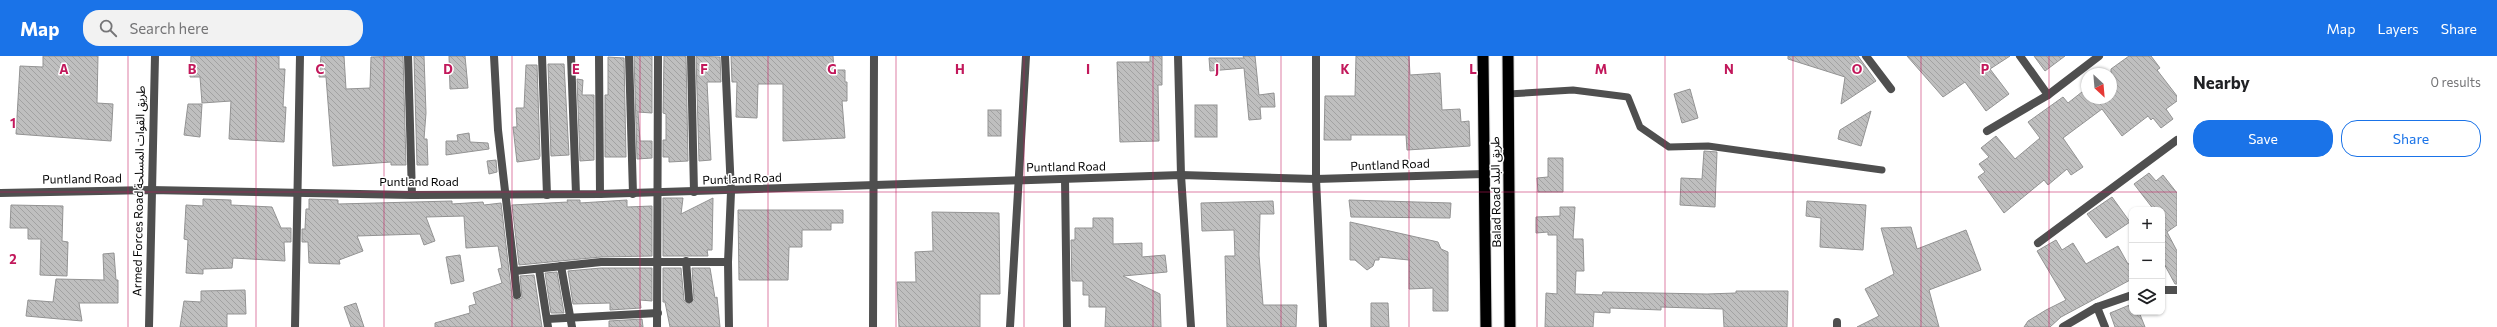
<!DOCTYPE html>
<meta charset="utf-8">
<style>
:root{--surface:#fff;--page:#f2f2f2;--text:#202124;--muted:#757577;--line:#e0e0e0;--accent:#1a73e8}
body{margin:0;font-family:Commissioner,"Noto Sans Arabic",sans-serif;background:var(--page);color:var(--text)}
.controls{position:absolute;right:12px;bottom:12px;display:grid;overflow:hidden;border-radius:8px;box-shadow:0 1px 3px #0004}
.controls button{width:36px;height:36px;display:grid;place-items:center;padding:0;border:0;border-bottom:1px solid var(--line);background:var(--surface);color:var(--text);font:20px sans-serif}
.compass{position:absolute;left:2081px;top:12px;width:36px;height:36px;border-radius:50%;background:var(--surface);box-shadow:0 1px 3px #0004;rotate:154deg}
.list{margin:0;padding:0;list-style:none}
h2{display:flex;justify-content:space-between;align-items:center;height:52px;margin:0;padding:0 16px;font-size:17px}
h2 small{font-size:13px;font-weight:400;color:var(--muted)}
.actions{display:flex;gap:8px;padding:12px 16px}
.actions a{flex:1;padding:9px 0;border:1px solid var(--accent);border-radius:16px;text-align:center;font-size:14px;color:var(--accent)}
.actions .main{background:var(--accent);color:#fff}
.icon{flex:none;width:22px;height:22px;fill:none;stroke:currentColor;stroke-width:2;stroke-linecap:round;stroke-linejoin:round}
.map{position:relative;flex:none;width:2177px;height:271px;overflow:hidden}
header{display:flex;align-items:center;gap:24px;box-sizing:border-box;height:56px;padding:0 20px;background:var(--accent);color:#fff}
header strong{font-size:19px}
nav{display:flex;gap:22px;margin-inline-start:auto;font-size:14px}
.search{width:280px;height:36px;background:var(--page);display:flex;align-items:center;gap:10px;box-sizing:border-box;padding:0 14px;border-radius:16px;color:var(--muted);font-size:15px}
main{display:flex}
aside{flex:1;background:var(--surface)}
.map>svg:first-child{display:block}
.building{fill:url(#building-back-hatch);stroke:#939393}
.lines{fill:none;stroke-linecap:round;stroke-linejoin:round}
.trunk-casing{stroke:#dbdbdb;stroke-width:13}
.service{stroke:#4f4f4f;stroke-width:7}
.minor{stroke:#4f4f4f;stroke-width:8}
.tertiary{stroke:#4f4f4f;stroke-width:8}
.trunk{stroke:#000;stroke-width:11}
.grid{fill:none;stroke:#c2185b;stroke-width:1;stroke-opacity:0.55}
.labels{text-anchor:middle;stroke-width:3;stroke-linejoin:round;paint-order:stroke}
.street-label{font-size:12px;fill:#000;stroke:#fff}
.grid-label{font-size:13px;text-anchor:middle;font-weight:bold;fill:#c2185b;stroke:#fff;stroke-width:3;stroke-linejoin:round;paint-order:stroke}
</style>
<header>
<strong>Map</strong>
<div class="search"><svg class="icon" aria-label="search" viewBox="0 0 24 24"><circle cx="10" cy="10" r="6"/><path d="M15 15l6 6"/></svg>Search here</div>
<nav><a>Map</a><a>Layers</a><a>Share</a></nav>
</header>
<main>
<div class="map">
<svg width="2177" height="271" viewBox="0 0 2177 271">
<defs>
<pattern id="building-back-hatch" width="6" height="6" patternUnits="userSpaceOnUse"><rect width="6" height="6" fill="#bfbfbf"/><path d="M-1 5l2 2M0 0l6 6M5-1l2 2" fill="none" stroke="#a2a2a2"/></pattern>
</defs>
<rect width="100%" height="100%" fill="#fff"/>
<g class="building">
<polygon points="43,0 98,0 97,47 113,48 111,85 16,78 20,10 43,11"/>
<polygon points="191,0 279,0 279,13 285,13 283,51 286,51 284,86 229,83 231,45 202,47 200,21 190,21"/>
<polygon points="321,0 344,0 346,33 370,32 371,1 403,0 406,109 391,109 391,106 333,110 326,21 319,21"/>
<polygon points="414,0 424,0 426,57 424,83 427,83 428,109 417,109"/>
<polygon points="449,0 465,0 468,32 450,33"/>
<polygon points="634,0 652,0 652,57 638,56 640,85 652,85 652,102 637,103"/>
<polygon points="664,0 686,0 688,105 669,106 669,101 663,101 663,84 666,84 666,58 663,57"/>
<polygon points="696,0 720,1 721,26 707,26 711,104 699,105"/>
<polygon points="731,0 833,0 834,14 845,14 845,26 847,26 847,45 842,45 845,82 783,85 783,28 758,28 757,62 736,61 737,26 732,26"/>
<polygon points="1150,0 1162,0 1162,29 1158,29 1159,85 1120,86 1117,6 1150,6"/>
<polygon points="1243,0 1255,0 1259,39 1274,37 1275,51 1260,51 1261,63 1249,64 1244,12 1210,15 1209,2 1244,2"/>
<polygon points="1356,0 1409,0 1410,19 1440,17 1442,54 1460,53 1461,66 1469,65 1470,90 1407,94 1406,79 1351,79 1351,84 1324,84 1325,40 1355,40"/>
<polygon points="1788,0 1858,0 1876,25 1841,48 1845,21 1788,3"/>
<polygon points="1907,0 2010,0 1990,13 2009,38 1986,55 1965,26 1943,41"/>
<polygon points="2034,0 2065,0 2045,15"/>
<polygon points="2129,0 2151,0 2160,12 2157,14 2177,40 2177,45 2166,53 2173,63 2161,72 2153,62 2151,64 2148,60 2122,80 2102,53 2063,82 2083,111 2071,119 2067,113 2048,129 2044,124 2004,157 1978,121 1985,116 1979,108 1989,101 1981,92 1996,80 2015,103 2040,82 2028,66 2063,41 2068,47 2087,32 2087,42 2111,42 2111,13"/>
<polygon points="608,1 624,2 626,101 605,101 605,39 608,39"/>
<polygon points="548,8 564,8 569,99 551,100"/>
<polygon points="526,9 537,9 540,100 539,103 517,106 513,71 517,71 516,52 524,52"/>
<polygon points="577,23 583,24 582,39 594,39 594,104 580,105"/>
<polygon points="1690,33 1698,62 1682,67 1674,38"/>
<polygon points="188,48 202,48 200,81 184,79"/>
<rect x="1195" y="49" width="22" height="32"/>
<rect x="988" y="54" width="13" height="26"/>
<polygon points="1871,55 1861,90 1838,83 1840,74"/>
<polygon points="469,77 470,86 488,87 489,93 446,99 446,85 458,85 457,79"/>
<polygon points="1704,95 1717,96 1715,151 1680,149 1681,122 1702,123"/>
<polygon points="1548,102 1563,102 1563,136 1538,136 1537,122 1548,121"/>
<polygon points="496,104 497,116 489,118 487,105"/>
<polygon points="2149,117 2156,125 2163,119 2177,137 2177,169 2167,176 2177,195 2177,228 2175,228 2162,204 2162,154 2154,154 2134,128"/>
<polygon points="2112,141 2130,166 2106,182 2087,158"/>
<polygon points="663,142 683,142 681,158 713,142 712,194 707,194 708,200 663,200"/>
<polygon points="203,143 231,144 231,149 272,151 281,172 291,172 291,186 284,186 285,205 233,202 232,212 203,213 203,218 186,217 188,184 184,183 186,149 203,150"/>
<polygon points="309,143 338,144 338,148 452,145 452,148 483,146 484,149 501,147 512,240 517,244 522,242 520,220 534,219 542,271 435,271 435,267 470,257 469,250 476,248 473,237 502,227 498,213 502,212 498,190 466,192 464,160 426,161 435,185 424,189 420,178 357,180 363,195 339,204 340,208 309,207 308,186 302,186 302,173 305,173 306,153 309,153"/>
<polygon points="567,144 580,144 580,147 627,144 627,151 652,150 652,200 601,201 519,209 512,149 568,146"/>
<polygon points="1349,144 1451,147 1450,162 1351,161"/>
<polygon points="1273,145 1274,158 1260,158 1259,199 1263,249 1297,249 1296,271 1227,271 1225,200 1235,200 1234,174 1202,175 1201,147"/>
<polygon points="1807,145 1866,149 1863,194 1820,191 1821,162 1806,160"/>
<polygon points="11,149 63,150 62,185 68,186 67,220 40,219 41,183 28,183 28,172 10,172"/>
<polygon points="1560,151 1575,151 1573,183 1583,183 1584,215 1576,215 1575,238 1602,239 1603,236 1707,238 1736,237 1736,235 1788,235 1787,271 1724,271 1723,253 1661,251 1661,254 1610,252 1610,257 1594,256 1593,271 1545,271 1546,237 1557,238 1557,179 1548,179 1548,176 1536,177 1536,161 1560,160"/>
<polygon points="738,154 843,154 843,167 831,167 831,174 802,174 802,191 789,191 788,224 739,224"/>
<polygon points="932,156 999,157 1000,238 980,238 980,271 899,271 897,226 916,226 915,196 933,195"/>
<polygon points="1093,162 1113,162 1113,188 1142,187 1142,201 1165,199 1167,216 1123,220 1160,238 1161,271 1105,271 1106,251 1089,251 1089,239 1083,239 1083,225 1072,225 1071,184 1075,184 1075,172 1093,172"/>
<polygon points="1350,166 1438,186 1441,193 1448,196 1448,255 1433,255 1433,232 1409,233 1409,204 1379,201 1379,204 1375,204 1373,210 1367,214 1355,204 1350,204"/>
<polygon points="1911,171 1917,193 1966,174 1981,214 1929,234 1939,271 1857,271 1879,260 1865,233 1894,218 1881,172"/>
<polygon points="2056,184 2062,194 2073,187 2086,208 2118,190 2128,208 2132,206 2132,223 2061,261 2050,271 2024,271 2028,265 2046,254 2066,244 2037,195"/>
<polygon points="114,197 116,224 118,224 118,247 79,247 82,265 26,260 28,244 53,246 56,223 104,224 103,198"/>
<polygon points="460,199 464,225 451,228 446,201"/>
<polygon points="601,212 652,212 652,245 640,244 641,252 610,254 610,247 573,248 568,215"/>
<polygon points="663,212 681,212 684,244 689,248 694,243 692,212 710,212 715,242 717,241 720,271 670,271 665,246 663,246"/>
<polygon points="557,216 564,257 551,257 545,217"/>
<polygon points="245,234 246,258 227,258 227,271 180,271 184,245 201,246 201,235"/>
<polygon points="356,247 364,271 351,271 344,251"/>
<polygon points="1371,247 1388,247 1389,271 1371,271"/>
<polygon points="2132,248 2132,256 2139,256 2145,271 2115,271 2110,257"/>
<polygon points="642,263 643,271 609,271 609,265"/>
</g>
<g class="lines">
<g class="trunk-casing">
<g id="trunk">
<polyline points="1483,0 1486,271"/>
<polyline points="1508,0 1510,271"/>
</g>
</g>
<polyline class="service" points="1508,38 1573,34 1628,41 1640,71 1669,91 1708,90 1882,114"/>
<g class="minor">
<polyline points="408,0 412,139"/>
<polyline points="494,0 498,74 517,239"/>
<polyline points="542,0 547,139"/>
<polyline points="571,0 576,138"/>
<polyline points="599,0 600,138"/>
<polyline points="629,0 633,138"/>
<polyline points="691,0 694,136"/>
<polyline points="725,0 731,136 728,206 729,271"/>
<polyline points="1178,0 1181,119 1191,271"/>
<polyline points="1316,0 1316,123 1323,271"/>
<polyline points="1866,0 1891,33"/>
<polyline points="2020,0 2048,39"/>
<polyline points="1987,75 2048,39 2099,0"/>
<polyline points="1065,123 1067,271"/>
<polyline points="0,137 150,134 412,139 600,138 1181,119 1316,123 1484,118"/>
<polyline points="2038,187 2177,84"/>
<polyline points="686,205 689,243"/>
<polyline points="561,210 572,271"/>
<polyline points="539,213 548,271"/>
<polyline points="515,215 601,206 728,206"/>
<polyline points="2162,234 2177,234"/>
<polyline points="2097,251 2105,271"/>
<polyline points="547,263 658,257"/>
<polyline points="295,271 300,0"/>
<polyline points="657,271 658,0"/>
<polyline points="873,271 874,0"/>
<polyline points="1010,271 1026,0"/>
<polyline points="1837,271 1837,266"/>
<polyline points="2063,271 2097,251 2132,239"/>
</g>
<polyline class="tertiary" points="149,271 155,0"/>
<use href="#trunk" class="trunk"/>
</g>
<path class="grid" d="M128 0V271M256 0V271M384 0V271M512 0V271M640 0V271M768 0V271M896 0V271M1024 0V271M1153 0V271M1281 0V271M1409 0V271M1537 0V271M1665 0V271M1793 0V271M1921 0V271M2049 0V271M0 136H2177"/>
<g class="labels">
<g class="street-label">
<text transform="translate(1390 109) rotate(-2)" y="4">Puntland Road</text>
<text transform="translate(1066 111) rotate(-1)" y="4">Puntland Road</text>
<text transform="translate(82 123) rotate(-1)" y="4">Puntland Road</text>
<text transform="translate(742 123) rotate(-2)" y="4">Puntland Road</text>
<text x="419" y="130">Puntland Road</text>
<text transform="translate(139 135) rotate(-89)" y="4">Armed Forces Road طريق القوات المسلحة</text>
<text transform="translate(1496 136) rotate(-91)" y="4">Balad Road طريق البلد</text>
</g>
</g>
<g class="grid-label">
<text x="64" y="18">A</text>
<text x="192" y="18">B</text>
<text x="320" y="18">C</text>
<text x="448" y="18">D</text>
<text x="576" y="18">E</text>
<text x="704" y="18">F</text>
<text x="832" y="18">G</text>
<text x="960" y="18">H</text>
<text x="1088" y="18">I</text>
<text x="1217" y="18">J</text>
<text x="1345" y="18">K</text>
<text x="1473" y="18">L</text>
<text x="1601" y="18">M</text>
<text x="1729" y="18">N</text>
<text x="1857" y="18">O</text>
<text x="1985" y="18">P</text>
<text x="13" y="72">1</text>
<text x="13" y="208">2</text>
</g>
</svg>
<div class="controls">
<button>+</button>
<button>−</button>
<button><svg class="icon" aria-label="layers" viewBox="0 0 24 24"><path d="M12 4l9 5-9 5-9-5zM3 14l9 5 9-5"/></svg></button>
</div>
<svg class="compass" viewBox="-18 -18 36 36"><path d="M0-13l5 13h-10z" fill="#e53935"/><path d="M0 13l5-13h-10z" fill="#757577"/></svg>
</div>
<aside>
<h2>Nearby<small>0 results</small></h2>
<ul class="list">
</ul>
<div class="actions"><a class="main">Save</a><a>Share</a></div>
</aside>
</main>
